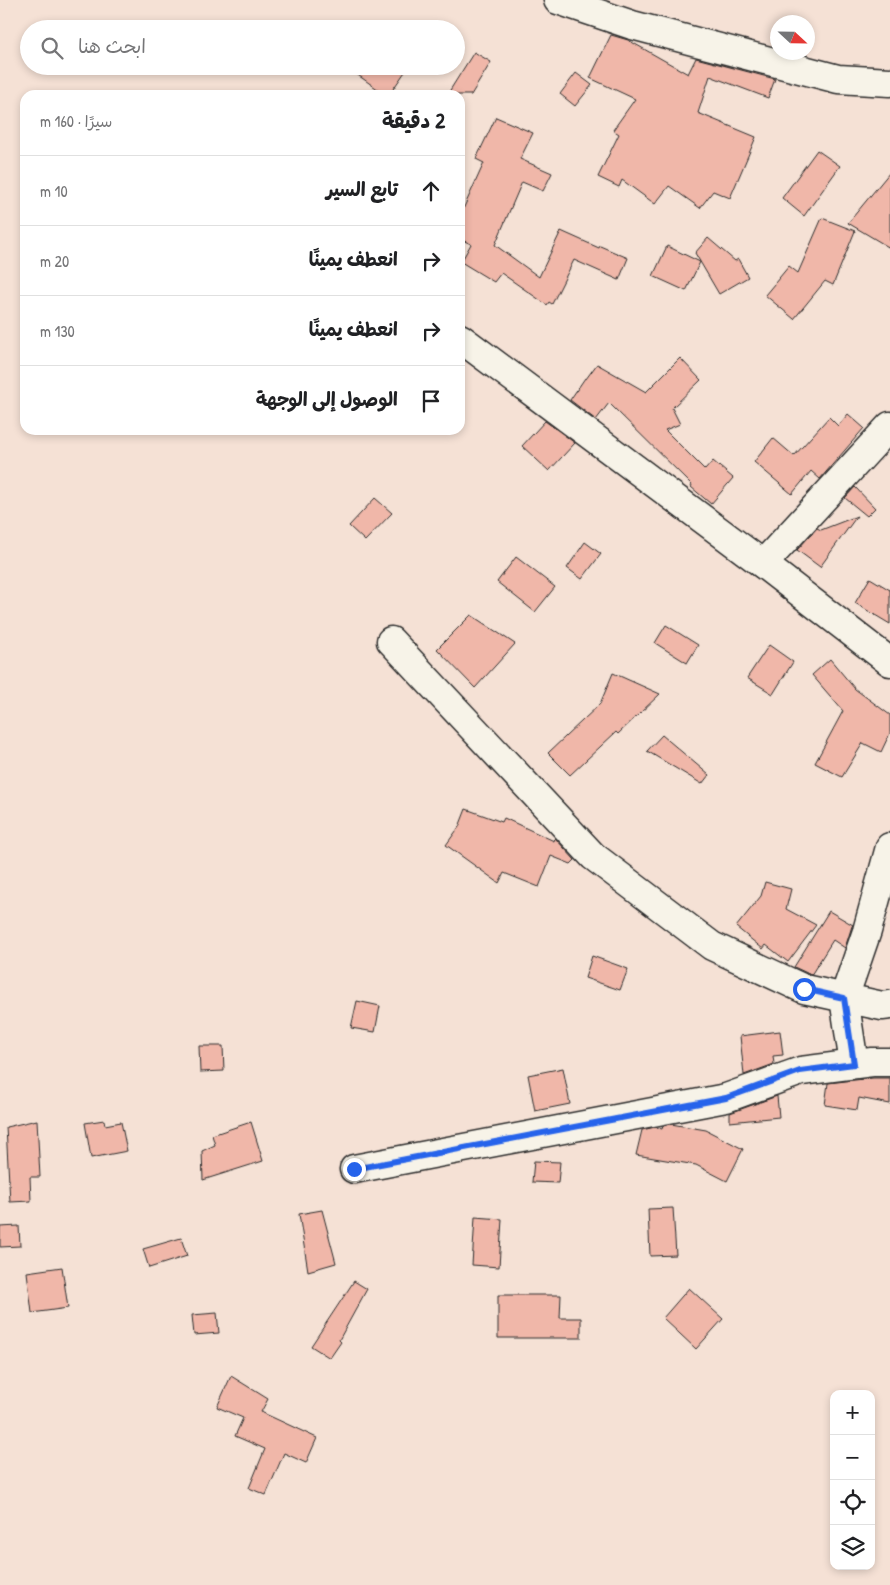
<!DOCTYPE html>
<html lang="ar">
<meta charset="utf-8">
<style>
:root{--surface:#fff;--page:#f6f6f6;--text:#202124;--muted:#757577;--line:#e0e0e0}
body{margin:0;font-family:"Patrick Hand","Playpen Sans Arabic",sans-serif;background:var(--page);color:var(--text);direction:rtl}
.controls{position:absolute;right:15px;bottom:15px;display:grid;overflow:hidden;border-radius:10px;box-shadow:0 2px 8px #0003}
.controls button{width:45px;height:45px;display:grid;place-items:center;padding:0;border:0;border-bottom:1px solid var(--line);background:var(--surface);color:var(--text);font:25px sans-serif}
.compass{position:absolute;left:770px;top:15px;width:45px;height:45px;border-radius:50%;background:var(--surface);box-shadow:0 2px 8px #0003;rotate:112deg}
.stop{position:absolute;width:15px;height:15px;margin:-11px;border:4px solid #2563eb;border-radius:50%;background:#fff}
.stop.end{background:#2563eb;border-color:#fff;box-shadow:0 1px 5px #0008}
.list{margin:0;padding:0;list-style:none}
h2{display:flex;justify-content:space-between;align-items:center;height:65px;margin:0;padding:0 20px;font-size:21px}
h2 small{font-size:16px;font-weight:400;color:var(--muted)}
.list li{display:grid;grid-template-columns:32px 1fr auto;gap:15px;align-items:center;box-sizing:border-box;height:70px;padding:0 20px;border-top:1px solid var(--line)}
.list b{display:block;font-size:19px;white-space:nowrap}
.list em{font-size:16px;font-style:normal;color:var(--muted)}
.icon{flex:none;width:28px;height:28px;fill:none;stroke:currentColor;stroke-width:2;stroke-linecap:round;stroke-linejoin:round}
.map{position:relative;flex:none;width:890px;height:1585px;overflow:hidden;direction:ltr}
.search{position:absolute;background:var(--surface);box-shadow:0 2px 8px #0003;left:20px;top:20px;width:445px;height:55px;display:flex;align-items:center;gap:12px;box-sizing:border-box;padding:0 18px;border-radius:28px;color:var(--muted);font-size:19px}
.panel{position:absolute;background:var(--surface);box-shadow:0 2px 8px #0003;left:20px;top:90px;width:445px;height:345px;border-radius:15px;direction:rtl}
.map>svg:first-child{display:block}
.building{fill:#f0b7a9;stroke:#2b2b2b}
.lines{fill:none;stroke-linecap:round;stroke-linejoin:round}
.minor-casing{stroke:#2b2b2b;stroke-width:31}
.minor{stroke:#f7f3e8;stroke-width:28}
.route{stroke:#2563eb;stroke-width:6}
</style>
<div class="map">
<svg width="890" height="1585" viewBox="0 0 890 1585">
<rect width="100%" height="100%" fill="#f5e1d5"/>
<filter id="ink" filterUnits="userSpaceOnUse"><feTurbulence type="fractalNoise" baseFrequency=".02" numOctaves="2"/><feDisplacementMap in="SourceGraphic" scale="10" xChannelSelector="R" yChannelSelector="G"/><feConvolveMatrix kernelMatrix="1 2 1 2 8 2 1 2 1" color-interpolation-filters="sRGB"/></filter>
<g filter="url(#ink)">
<g class="building">
<polygon points="611,35 628,40 688,74 696,58 775,79 768,98 710,76 698,113 756,137 730,198 713,191 700,208 669,186 655,204 622,180 619,187 598,177 619,134 613,130 635,99 590,78"/>
<polygon points="474,52 491,62 471,95 447,95"/>
<polygon points="345,66 409,66 389,95 386,95"/>
<polygon points="576,73 592,85 575,106 560,94"/>
<polygon points="496,117 533,133 520,159 552,173 543,191 522,182 495,245 539,277 561,231 599,248 600,246 628,258 619,280 574,260 552,304 549,302 547,305 501,273 494,282 461,262 471,244 460,239 460,216 484,163 476,159"/>
<polygon points="817,150 840,166 804,216 782,198"/>
<polygon points="890,172 890,248 848,223"/>
<polygon points="822,218 855,231 833,285 825,281 794,319 765,295 789,266 798,273"/>
<polygon points="708,238 735,261 738,259 748,277 719,294 695,253"/>
<polygon points="667,246 700,262 686,291 653,276"/>
<polygon points="680,358 701,380 672,408 680,424 665,430 705,470 713,461 733,478 711,504 691,487 692,485 609,403 596,420 570,400 585,378 586,379 597,364 646,392"/>
<polygon points="848,414 864,428 820,479 811,471 792,494 754,462 773,438 794,456 829,417 838,426"/>
<polygon points="545,421 575,443 549,471 522,446"/>
<polygon points="855,487 875,508 867,516 845,498"/>
<polygon points="375,498 392,513 365,541 349,526"/>
<polygon points="857,516 820,567 797,550 817,528 821,530"/>
<polygon points="585,542 601,554 582,579 567,568"/>
<polygon points="516,557 555,587 535,612 497,582"/>
<polygon points="870,578 890,590 890,624 855,603"/>
<polygon points="471,615 515,644 475,688 437,649"/>
<polygon points="666,625 698,645 687,663 655,643"/>
<polygon points="769,645 793,662 773,694 747,678"/>
<polygon points="830,659 855,689 890,715 890,733 881,752 863,743 842,777 815,763 843,711 812,675"/>
<polygon points="613,673 660,694 618,734 616,732 570,775 548,753 600,704"/>
<polygon points="662,735 709,775 702,784 647,751"/>
<polygon points="466,809 502,822 504,818 554,841 555,838 575,860 571,864 551,856 539,887 504,873 499,883 446,845 459,827"/>
<polygon points="765,882 791,889 786,909 816,925 788,962 766,945 763,949 736,927 761,896"/>
<polygon points="829,911 853,925 852,926 845,948 833,940 811,975 809,974 794,967"/>
<polygon points="592,956 628,969 620,990 585,978"/>
<polygon points="357,1001 380,1006 375,1032 351,1028"/>
<polygon points="780,1031 783,1055 773,1056 774,1064 744,1075 740,1036"/>
<polygon points="199,1046 223,1046 224,1071 200,1072"/>
<polygon points="563,1068 570,1104 535,1111 528,1075"/>
<polygon points="873,1078 890,1078 890,1104 859,1098 857,1110 825,1105 828,1083"/>
<polygon points="777,1096 779,1117 730,1122 730,1113"/>
<polygon points="37,1120 40,1177 30,1177 31,1201 10,1202 6,1127"/>
<polygon points="104,1120 105,1125 121,1122 127,1151 91,1158 85,1123"/>
<polygon points="251,1122 263,1161 203,1180 202,1151 215,1145 212,1135"/>
<polygon points="671,1124 706,1130 743,1149 727,1181 696,1165 636,1155 642,1130 655,1127 662,1129 663,1126"/>
<polygon points="534,1161 560,1162 558,1183 532,1182"/>
<polygon points="673,1208 676,1255 650,1256 648,1209"/>
<polygon points="322,1210 336,1263 308,1271 299,1214"/>
<polygon points="475,1217 502,1219 499,1267 472,1265"/>
<polygon points="19,1226 20,1246 0,1247 0,1227"/>
<polygon points="181,1238 187,1256 149,1268 143,1249"/>
<polygon points="62,1267 68,1308 32,1313 27,1272"/>
<polygon points="354,1281 367,1289 339,1340 341,1342 330,1358 311,1346"/>
<polygon points="689,1288 723,1319 696,1349 663,1318"/>
<polygon points="498,1295 561,1295 560,1318 581,1318 581,1338 498,1338"/>
<polygon points="217,1313 219,1333 194,1335 192,1315"/>
<polygon points="231,1376 268,1399 261,1412 317,1438 306,1463 284,1453 266,1495 249,1488 265,1449 235,1436 243,1418 217,1407"/>
</g>
<g class="lines">
<g class="minor-casing">
<g id="minor">
<polyline points="558,0 632,25 838,79 890,82"/>
<polyline points="460,338 763,564 890,662"/>
<polyline points="763,564 890,426"/>
<polyline points="391,641 593,856 712,946 804,989 882,1006 890,1005"/>
<polyline points="854,1064 844,998 867,931 890,847"/>
<polyline points="354,1169 726,1098 801,1071 872,1062 890,1062"/>
</g>
</g>
<use href="#minor" class="minor"/>
</g>
</g>
<g class="lines" filter="url(#ink)">
<polyline class="route" points="354,1169 726,1098 800,1071 854,1064 844,998 804,989"/>
</g>
</svg>
<div class="controls">
<button>+</button>
<button>−</button>
<button><svg class="icon" aria-label="locate" viewBox="0 0 24 24"><circle cx="12" cy="12" r="6"/><path d="M12 2v4M12 18v4M2 12h4M18 12h4"/></svg></button>
<button><svg class="icon" aria-label="layers" viewBox="0 0 24 24"><path d="M12 4l9 5-9 5-9-5zM3 14l9 5 9-5"/></svg></button>
</div>
<svg class="compass" viewBox="-18 -18 36 36"><path d="M0-13l5 13h-10z" fill="#e53935"/><path d="M0 13l5-13h-10z" fill="#757577"/></svg>
<div class="stop" style="left:804px;top:989px"></div>
<div class="stop end" style="left:354px;top:1169px"></div>
<div class="search"><svg class="icon" aria-label="search" viewBox="0 0 24 24"><circle cx="10" cy="10" r="6"/><path d="M15 15l6 6"/></svg>ابحث هنا</div>
<section class="panel">
<h2>2 دقيقة<small>سيرًا · 160 m</small></h2>
<ul class="list">
<li><svg class="icon" aria-label="ahead" viewBox="0 0 24 24"><path d="M12 20V5M6 11l6-6 6 6"/></svg><div><b>تابع السير</b></div><em>10 m</em></li>
<li><svg class="icon" aria-label="right" viewBox="0 0 24 24"><path d="M7 20v-9h11M14 6l5 5-5 5"/></svg><div><b>انعطف يمينًا</b></div><em>20 m</em></li>
<li><svg class="icon" aria-label="right" viewBox="0 0 24 24"><path d="M7 20v-9h11M14 6l5 5-5 5"/></svg><div><b>انعطف يمينًا</b></div><em>130 m</em></li>
<li><svg class="icon" aria-label="arrive" viewBox="0 0 24 24"><path d="M6 21V4h12l-3 4 3 4H6"/></svg><div><b>الوصول إلى الوجهة</b></div></li>
</ul>
</section>
</div>
